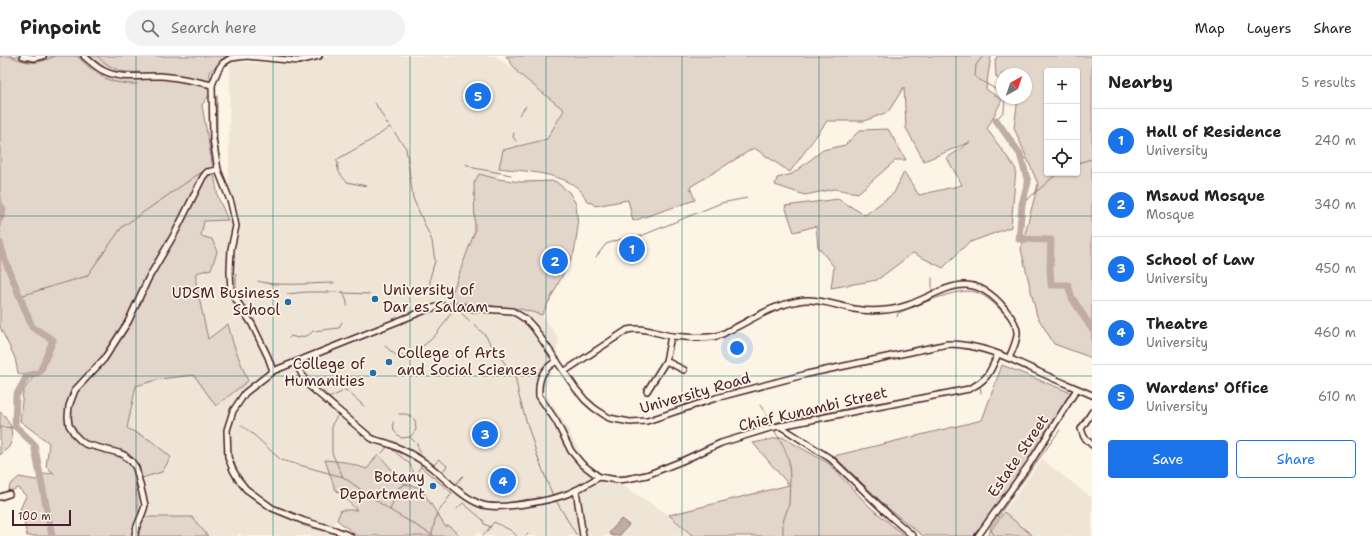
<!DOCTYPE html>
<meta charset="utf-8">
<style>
:root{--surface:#fff;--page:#f2f2f2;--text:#222;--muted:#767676;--line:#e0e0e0;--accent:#1a73e8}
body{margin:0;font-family:"Shantell Sans",sans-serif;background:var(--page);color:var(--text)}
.controls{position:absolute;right:12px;top:12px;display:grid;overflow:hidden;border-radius:4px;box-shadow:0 1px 3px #0004}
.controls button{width:36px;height:36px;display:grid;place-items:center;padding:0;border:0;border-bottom:1px solid var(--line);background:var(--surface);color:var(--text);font:20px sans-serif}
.compass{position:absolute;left:996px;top:12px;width:36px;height:36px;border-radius:50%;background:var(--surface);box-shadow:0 1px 3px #0004;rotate:40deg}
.scale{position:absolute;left:12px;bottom:10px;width:59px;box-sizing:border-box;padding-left:4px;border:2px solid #4a1f2b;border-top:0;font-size:11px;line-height:14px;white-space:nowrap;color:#4a1f2b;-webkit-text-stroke:3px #fcf5e5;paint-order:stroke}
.you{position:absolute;left:737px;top:292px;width:14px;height:14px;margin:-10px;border:3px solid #fff;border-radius:50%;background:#1a73e8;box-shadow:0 0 0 6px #1a73e833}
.badge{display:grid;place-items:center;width:26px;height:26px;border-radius:50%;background:var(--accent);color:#fff;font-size:13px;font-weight:700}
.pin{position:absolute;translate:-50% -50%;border:2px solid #fff;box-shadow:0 1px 4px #0006}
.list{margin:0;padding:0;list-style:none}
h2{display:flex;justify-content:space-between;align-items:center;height:52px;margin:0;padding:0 16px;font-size:17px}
h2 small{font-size:13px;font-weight:400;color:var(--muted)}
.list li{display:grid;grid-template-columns:26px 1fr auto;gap:12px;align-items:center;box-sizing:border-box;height:64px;padding:0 16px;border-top:1px solid var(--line)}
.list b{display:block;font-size:15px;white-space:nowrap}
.list p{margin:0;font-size:13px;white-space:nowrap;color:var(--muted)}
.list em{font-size:13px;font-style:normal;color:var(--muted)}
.actions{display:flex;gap:8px;padding:12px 16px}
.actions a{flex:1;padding:9px 0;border:1px solid var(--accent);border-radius:4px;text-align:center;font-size:14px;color:var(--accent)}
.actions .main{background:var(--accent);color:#fff}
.icon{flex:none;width:22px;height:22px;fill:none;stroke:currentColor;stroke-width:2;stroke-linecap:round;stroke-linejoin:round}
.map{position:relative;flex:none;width:1092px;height:480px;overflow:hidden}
header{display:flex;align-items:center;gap:24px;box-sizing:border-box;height:56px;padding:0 20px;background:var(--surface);border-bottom:1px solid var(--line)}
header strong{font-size:19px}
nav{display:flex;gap:22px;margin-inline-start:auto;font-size:14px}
.search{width:280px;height:36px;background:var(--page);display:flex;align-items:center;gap:10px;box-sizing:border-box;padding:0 14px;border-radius:22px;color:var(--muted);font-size:15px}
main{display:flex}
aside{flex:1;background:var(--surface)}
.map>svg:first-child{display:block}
.built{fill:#eee5d7}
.green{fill:#e2d5ca;stroke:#967a7a;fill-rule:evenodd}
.water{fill:#c0aca5;stroke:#917474}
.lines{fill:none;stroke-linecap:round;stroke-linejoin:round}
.stream{stroke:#917474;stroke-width:1}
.river{stroke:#c0aca5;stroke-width:7}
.minor-casing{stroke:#4a1f2b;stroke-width:8}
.minor{stroke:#fcf5e5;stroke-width:5}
.grid{fill:none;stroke:#0f766e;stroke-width:1;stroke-opacity:0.55}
.poi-dot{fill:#1f6fb2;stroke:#fcf5e5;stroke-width:1.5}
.labels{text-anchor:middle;stroke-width:3.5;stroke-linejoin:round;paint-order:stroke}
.poi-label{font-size:15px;fill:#4a1f2b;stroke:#fcf5e5;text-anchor:end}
.street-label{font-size:15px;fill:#4a1f2b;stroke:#fcf5e5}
</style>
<header>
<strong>Pinpoint</strong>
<div class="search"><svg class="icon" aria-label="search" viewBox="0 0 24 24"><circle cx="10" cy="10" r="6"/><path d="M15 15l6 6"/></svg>Search here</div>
<nav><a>Map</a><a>Layers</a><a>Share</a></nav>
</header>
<main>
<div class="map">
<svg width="1092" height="480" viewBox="0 0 1092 480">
<rect width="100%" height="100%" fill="#fcf5e5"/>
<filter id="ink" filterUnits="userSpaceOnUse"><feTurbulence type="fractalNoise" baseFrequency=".025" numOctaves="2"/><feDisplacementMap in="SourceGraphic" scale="8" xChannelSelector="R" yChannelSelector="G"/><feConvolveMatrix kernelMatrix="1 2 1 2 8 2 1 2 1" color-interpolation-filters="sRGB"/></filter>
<g filter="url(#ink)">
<g class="built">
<polygon points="326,0 496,0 564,54 547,83 503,94 498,123 522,126 555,125 569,136 576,148 578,171 574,197 542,259 559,283 553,311 544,336 565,367 584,405 669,459 693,480 483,480 478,476 474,480 460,480 449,470 445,470 418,431 405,428 378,399 367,413 345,406 357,455 341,454 329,480 242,480 239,477 237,480 208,480 192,461 139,461 135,424 162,415 127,372 136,330 160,323 194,319 233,287 228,269 208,283 196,227 204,165 228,164 230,5 304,9"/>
<polygon points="1042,403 1092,442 1092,480 1033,480 1004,456"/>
</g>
<g class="green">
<polygon points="0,0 229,0 209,16 213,34 202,49 218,141 228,164 204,165 201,180 212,183 217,196 211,213 196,217 196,227 208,283 228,268 233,287 248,325 216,350 194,319 160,323 136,330 127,372 150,384 171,401 162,416 135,424 139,461 192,461 208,480 27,480 24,465 25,458 20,453 26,440 18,432 7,436 10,429 19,421 36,424 44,418 54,417 46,411 49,387 20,365 23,335 34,320 29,321 18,317 15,302 0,271"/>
<path d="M506 0H991L986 33 1002 44 987 73 1016 113 1011 171 968 187 943 212 913 197 877 224 831 232 834 211 818 191 816 170 794 176 785 150 838 143 865 159 894 137 904 116 919 139 962 129 947 102 970 86 924 105 906 72 904 31 888 56 864 65H827L790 116 754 92 690 131 695 144 633 165 628 144 595 150 592 147 587 146C578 116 525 116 499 112L503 94 547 83 564 54 518 17Z"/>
<path d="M997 0H1092V302L1054 288 1037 260 1021 193 1038 128 1014 72 1018 42H1026V18H1002V26L996 21 995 5ZM1047 15H1077V117H1047Z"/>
<polygon points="888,73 906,104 896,104 858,137 834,133 805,139 775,129 777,122 792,118 823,94 845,89 860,74"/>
<polygon points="479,118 498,123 522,126 555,125 569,136 576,148 578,171 574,197 542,259 521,253 454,246 452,237 475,175 474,127"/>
<polygon points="1002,309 1074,338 976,480 923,480 889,453 834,400 982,364"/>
<polygon points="0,356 5,360 11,371 12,383 9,391 0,399"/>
<polygon points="782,381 828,407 870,451 905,480 693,480 669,459 789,429 753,387"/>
<polygon points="378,398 405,428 418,431 422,434 445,470 449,470 460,480 357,480 337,464 341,454 357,454 335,433 325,404 345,406 367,413"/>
<polygon points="1004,456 1033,480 987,480"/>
</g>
<polygon class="water" points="621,463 629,469 619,480 613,480 609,477"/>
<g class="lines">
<g class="stream">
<path d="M10 0C29 8 36 9 55 0"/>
<path d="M77 0C98 20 107 28 137 28"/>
<path d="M97 0C112 13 120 18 140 16"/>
<polyline points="983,0 976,9 975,21 1002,37"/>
<polyline points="217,40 217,87 221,115"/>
<polyline points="375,47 388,69"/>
<polyline points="519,59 526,50"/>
<polyline points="996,64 1004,55 1005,42"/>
<polyline points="210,66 210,90 215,112"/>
<polyline points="514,77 513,81 516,85"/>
<polyline points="1077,107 1092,103"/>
<polyline points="466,108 474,112 511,119"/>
<path d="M366 130 347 126C342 120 336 115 338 107L336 104 373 83 390 71 406 92 413 142 432 185 435 205 430 222V233"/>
<polyline points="1022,148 1058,117"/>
<polyline points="596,201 606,188 624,182 641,180 721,147 747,142"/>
<polyline points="236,218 236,233 242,247"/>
<path d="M258 225C274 231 316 227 334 227"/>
<polyline points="412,230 420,234 442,233 453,245"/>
<polyline points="343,235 347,246 347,250"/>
<polyline points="341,236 344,237 369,238"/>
<polyline points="932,236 932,222"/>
<polyline points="287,238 307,236 337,236"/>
<polyline points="20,240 87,220 122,171 200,117 205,115"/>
<polyline points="232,243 236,248"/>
<polyline points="827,244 859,251 873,252"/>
<polyline points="458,254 485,279 496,296 515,320 519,340 525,361 538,402 553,440"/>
<path d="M897 261 898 257C917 250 956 231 975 236 986 238 1002 255 1009 263"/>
<polyline points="309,279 313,275 339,272 342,266"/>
<polyline points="289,282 291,280 298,282 308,279"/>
<polyline points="385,290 399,302 402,298 409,305 415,297"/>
<path d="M421 291C435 283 444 268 452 255"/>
<polyline points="1027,308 1066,325"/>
<polyline points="990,309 991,302"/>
<polyline points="827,311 889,298"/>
<polyline points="297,320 303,325"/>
<polyline points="765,327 774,323 783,322"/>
<polyline points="980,331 981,337"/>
<polyline points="323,335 348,360"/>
<polyline points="331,341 346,334 364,350"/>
<polyline points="899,344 914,341"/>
<polyline points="760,349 772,367"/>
<polyline points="338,359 332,368 332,397 343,421 390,454 434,480"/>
<polyline points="393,366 394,375 401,382 410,381 416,374 415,364 407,358 399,358"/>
<polyline points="241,369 254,379 281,404 343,421"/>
<polyline points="0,371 17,372"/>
<polyline points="363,372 375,381"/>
<polyline points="774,374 784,391 789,405 790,423 789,448 783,466 783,480"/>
<polyline points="739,379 766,369 793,362 821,358 869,348 896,344"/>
<polyline points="410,381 417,388 422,402"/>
<polyline points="382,397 388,390 410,408 415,420"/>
<polyline points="434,409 439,403 447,410 441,418"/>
<polyline points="421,411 452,437 436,459 432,478"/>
<path d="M598 417C604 418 611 420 617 420 645 420 671 405 697 395"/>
<polyline points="454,430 463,420"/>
<polyline points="1017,433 1060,374"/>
<polyline points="537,441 547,442"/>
<polyline points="555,443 577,480"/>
<polyline points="500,448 529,443"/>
<polyline points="457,453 463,447 483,464 484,468 491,471"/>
<polyline points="390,454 398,432 413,424 422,408"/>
<polyline points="302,469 342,480"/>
<polyline points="483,480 494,466 510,474 517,480"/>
<polyline points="526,480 528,478"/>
<polyline points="995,480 990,473 1014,437"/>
</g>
<g class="river">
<polyline points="996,64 1020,98 1028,126 1022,148 1019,183 1051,184 1050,212 1051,229 1068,229 1072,242 1092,273"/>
<polyline points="0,149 3,153 0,163"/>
<polyline points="0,187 5,204 32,271 53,284 40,316 27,320 16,340 15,370 34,388 52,480"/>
</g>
<g class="minor-casing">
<g id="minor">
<polyline points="23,0 34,2 43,0"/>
<path d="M84 0C90 5 97 12 104 15 122 24 141 19 160 20 177 21 195 25 212 29"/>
<path d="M557 305C542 313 538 323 539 340L556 365 571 395 582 408 599 421 617 424 627 423 647 419 682 405 721 387 770 372 969 333C988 324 990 316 998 298"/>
<polyline points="666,305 684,314"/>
<path d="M296 307 307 328 371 382C378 386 387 386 394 390 404 394 415 400 424 406 443 419 458 439 480 448 497 455 549 445 567 438 578 434 589 427 599 421"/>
<polyline points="273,315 268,301 252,268 231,236 230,215 231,193 236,170 231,147 218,114 213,83 212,29 218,14 223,7 231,2 247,0 298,5 319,0"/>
<path d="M565 315 627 274C643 270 656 278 672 280 684 281 705 283 717 280 721 279 725 277 728 275 747 267 765 253 786 248 793 246 800 244 807 244 823 244 838 250 854 253 864 255 875 255 885 254 933 251 962 200 1005 253 1022 273 1019 280 1009 302"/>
<polyline points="647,335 666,305 671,280"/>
<polyline points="1092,356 1081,373 1084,381 1092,389"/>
<polyline points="780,370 831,403 891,461 913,480"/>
<polyline points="576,434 583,480"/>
<polyline points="0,441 9,438"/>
<path d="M135 480C135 469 143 460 145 449L136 412 132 406 124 399 119 397 85 388 80 384 75 379 69 369 68 361 69 350 75 334 104 303 128 266 148 223 175 177 203 121 207 116 218 114"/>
<path d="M350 480 335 474 304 465 272 452 246 433 238 423 233 414 228 401 227 374 233 355 245 337 273 315 426 254 440 250 512 255C521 260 528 264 534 272L576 333 585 344 594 352 609 362 630 366 647 365 716 342 807 318 948 288C981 288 1009 302 1039 316 1056 324 1074 331 1092 339"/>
<polyline points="978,480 1030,407 1077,333"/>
</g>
</g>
<use href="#minor" class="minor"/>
</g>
</g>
<path class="grid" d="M136 0V480M273 0V480M410 0V480M546 0V480M682 0V480M819 0V480M956 0V480M0 160H1092M0 320H1092"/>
<g class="poi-dot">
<circle cx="375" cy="243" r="4"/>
<circle cx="288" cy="246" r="4"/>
<circle cx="389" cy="306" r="4"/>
<circle cx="373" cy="317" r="4"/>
<circle cx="433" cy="430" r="4"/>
</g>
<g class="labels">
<g class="poi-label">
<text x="383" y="239" text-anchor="start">University of<tspan x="383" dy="17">Dar es Salaam</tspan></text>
<text x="280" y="242">UDSM Business<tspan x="280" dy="17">School</tspan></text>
<text x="397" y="302" text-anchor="start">College of Arts<tspan x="397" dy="17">and Social Sciences</tspan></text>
<text x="365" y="313">College of<tspan x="365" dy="17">Humanities</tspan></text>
<text x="425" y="426">Botany<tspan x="425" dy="17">Department</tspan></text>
</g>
<g class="street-label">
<text transform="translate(695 337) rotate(-16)" y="5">University Road</text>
<text transform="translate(813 353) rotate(-13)" y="5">Chief Kunambi Street</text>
<text transform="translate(1018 400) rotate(-56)" y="5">Estate Street</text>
</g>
</g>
</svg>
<div class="controls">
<button>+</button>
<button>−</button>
<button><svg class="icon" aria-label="locate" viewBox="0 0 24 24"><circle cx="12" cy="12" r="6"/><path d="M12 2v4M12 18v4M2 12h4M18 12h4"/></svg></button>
</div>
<svg class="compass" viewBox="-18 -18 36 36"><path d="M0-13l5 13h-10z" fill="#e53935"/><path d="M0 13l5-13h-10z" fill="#767676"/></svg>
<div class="scale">100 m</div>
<div class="you"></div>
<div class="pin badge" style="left:632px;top:193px">1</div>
<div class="pin badge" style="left:555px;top:205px">2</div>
<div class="pin badge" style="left:485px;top:378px">3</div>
<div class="pin badge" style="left:503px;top:425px">4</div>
<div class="pin badge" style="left:478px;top:40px">5</div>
</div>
<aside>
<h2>Nearby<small>5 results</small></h2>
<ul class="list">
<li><span class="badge">1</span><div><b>Hall of Residence</b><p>University</p></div><em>240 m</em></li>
<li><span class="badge">2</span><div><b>Msaud Mosque</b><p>Mosque</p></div><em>340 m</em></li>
<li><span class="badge">3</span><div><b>School of Law</b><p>University</p></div><em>450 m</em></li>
<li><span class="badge">4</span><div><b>Theatre</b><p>University</p></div><em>460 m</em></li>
<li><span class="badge">5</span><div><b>Wardens' Office</b><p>University</p></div><em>610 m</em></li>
</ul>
<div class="actions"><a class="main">Save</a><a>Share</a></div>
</aside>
</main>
